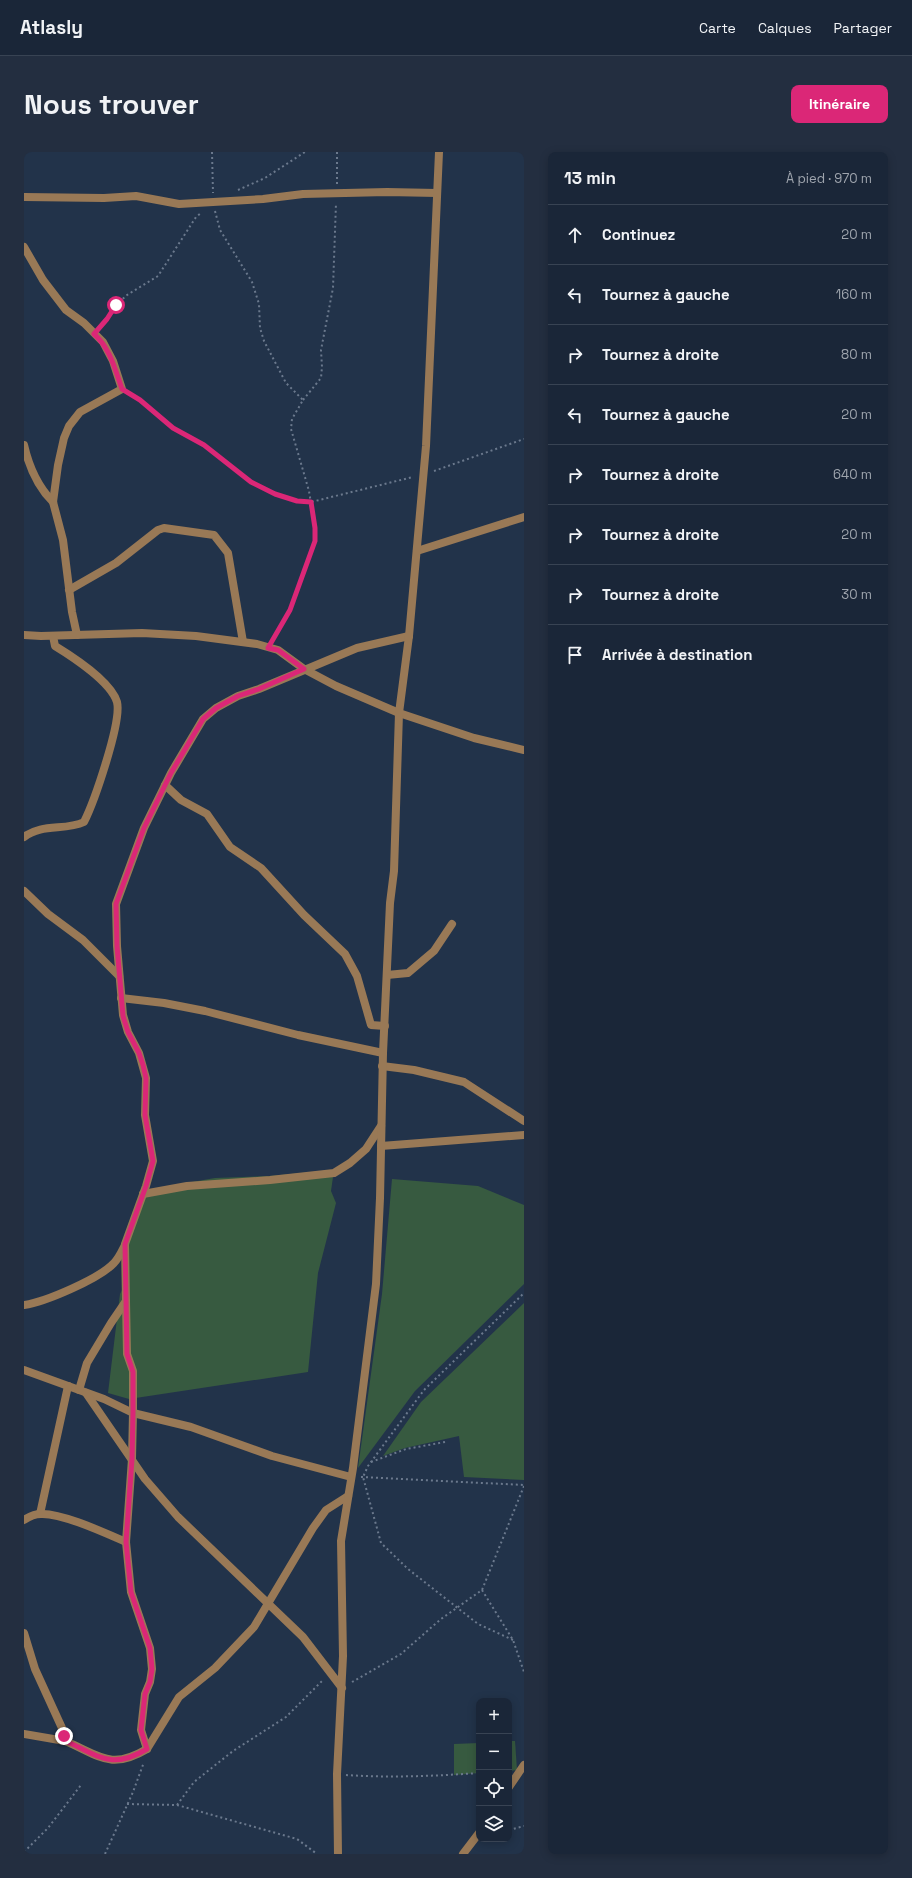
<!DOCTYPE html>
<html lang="fr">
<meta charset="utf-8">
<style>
:root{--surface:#1a2638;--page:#232e40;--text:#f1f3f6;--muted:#9fa5ae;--line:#384353;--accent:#db2777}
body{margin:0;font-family:"Space Grotesk",sans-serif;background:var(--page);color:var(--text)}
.controls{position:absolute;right:12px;bottom:12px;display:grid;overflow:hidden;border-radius:8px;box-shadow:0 2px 10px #0003}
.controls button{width:36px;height:36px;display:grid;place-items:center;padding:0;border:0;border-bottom:1px solid var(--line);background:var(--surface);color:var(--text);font:20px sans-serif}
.stop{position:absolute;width:12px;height:12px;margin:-9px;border:3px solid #db2777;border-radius:50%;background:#fff}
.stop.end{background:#db2777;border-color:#fff;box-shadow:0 1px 4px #0008}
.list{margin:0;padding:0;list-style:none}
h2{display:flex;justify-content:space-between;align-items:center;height:52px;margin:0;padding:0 16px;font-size:17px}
h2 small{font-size:13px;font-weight:400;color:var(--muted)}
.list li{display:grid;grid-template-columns:26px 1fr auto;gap:12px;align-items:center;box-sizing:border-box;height:60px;padding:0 16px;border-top:1px solid var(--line)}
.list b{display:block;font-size:15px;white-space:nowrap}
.list em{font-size:13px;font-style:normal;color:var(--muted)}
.icon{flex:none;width:22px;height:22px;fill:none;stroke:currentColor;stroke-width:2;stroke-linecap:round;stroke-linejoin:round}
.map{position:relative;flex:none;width:500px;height:1702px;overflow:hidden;border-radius:8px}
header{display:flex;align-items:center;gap:24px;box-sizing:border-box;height:56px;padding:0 20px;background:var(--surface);border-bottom:1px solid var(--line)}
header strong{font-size:19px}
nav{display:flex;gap:22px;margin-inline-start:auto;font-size:14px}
.intro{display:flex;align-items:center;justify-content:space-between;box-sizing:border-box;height:96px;padding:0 24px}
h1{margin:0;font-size:28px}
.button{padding:10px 18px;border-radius:8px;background:var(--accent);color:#fff;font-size:14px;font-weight:700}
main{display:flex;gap:24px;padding:0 24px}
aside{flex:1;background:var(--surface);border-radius:8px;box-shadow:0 2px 10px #0003}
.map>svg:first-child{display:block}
.green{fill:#375a40}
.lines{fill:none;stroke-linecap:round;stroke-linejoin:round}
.path{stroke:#6b798d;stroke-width:2;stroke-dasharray:2 3;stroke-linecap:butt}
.minor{stroke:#997956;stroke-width:8}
.tertiary{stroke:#997956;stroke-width:8}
.route{stroke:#db2777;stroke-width:5}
</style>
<header>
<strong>Atlasly</strong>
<nav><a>Carte</a><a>Calques</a><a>Partager</a></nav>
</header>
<div class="intro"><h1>Nous trouver</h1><a class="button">Itinéraire</a></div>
<main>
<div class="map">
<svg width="500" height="1702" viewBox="0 0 500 1702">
<rect width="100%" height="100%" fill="#22334a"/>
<g class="green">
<polygon points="310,1018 307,1039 312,1051 294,1121 284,1220 105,1247 84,1241 96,1142 101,1132 103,1093 122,1038 191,1026 245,1024"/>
<polygon points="368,1027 454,1034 500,1053 500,1132 391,1239 334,1316 358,1142"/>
<polygon points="500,1151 500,1328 440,1325 435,1284 381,1296 359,1304 397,1250"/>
<polygon points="485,1589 491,1589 493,1618 485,1619"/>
<polygon points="455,1591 455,1621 430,1623 430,1592"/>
</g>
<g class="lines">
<g class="path">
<polyline points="188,0 189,41"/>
<polyline points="313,32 313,0"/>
<polyline points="214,38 241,26 281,0"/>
<polyline points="191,59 196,78 228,130 235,152 236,176 240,189 262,231 279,248 268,267 267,277 285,339 291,376 291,389 266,458 249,487"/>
<polyline points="77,174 92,153 103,143 134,124 172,65 177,61"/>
<polyline points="106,242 116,248 149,277 180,293 227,330 251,342 273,349 287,350 389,325"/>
<polyline points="279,248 297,226 298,215 297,198 309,136 312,51"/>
<polyline points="410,319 500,287"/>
<polyline points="347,1310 382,1297 421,1290"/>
<polyline points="337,1325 500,1333"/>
<polyline points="458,1438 489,1488 500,1520"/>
<polyline points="489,1488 454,1472 384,1417 357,1391 339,1325 344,1314 400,1238 500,1141"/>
<polyline points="328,1530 377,1502 417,1467 458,1438 500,1334"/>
<path d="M322 1623C366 1626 411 1624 455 1621"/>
<polyline points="103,1652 153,1653 273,1687 293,1702"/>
<polyline points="153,1653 170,1630 209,1599 262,1565 299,1528"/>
<polyline points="485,1678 500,1674"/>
<polyline points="0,1700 24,1676 57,1633"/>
<polyline points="81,1702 109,1640 120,1610"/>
</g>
<g class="minor">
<polyline points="0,45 80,46 112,44 155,52 239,47 279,42 363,40 413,41"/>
<polyline points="0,95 19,128 42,158 60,171 79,190 89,209 98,237 56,260 45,274 40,286 34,313 29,350 39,388 48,460 53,483"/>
<path d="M0 293C5 315 13 334 29 350"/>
<polyline points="393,399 500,365"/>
<polyline points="45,438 92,411 134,378 140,376 190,383 204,401 219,490"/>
<polyline points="0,483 17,484 118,481 172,484 233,492 254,498 280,517 312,534 375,561 450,586 500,598"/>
<polyline points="141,633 157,648 183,662 206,695 237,716 280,763 321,802 333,824 347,873 361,874"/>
<path d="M0 685C18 671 41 679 60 670 70 650 98 570 93 550 87 530 49 505 31 494L29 484"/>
<polyline points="0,739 24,762 59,788 95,824"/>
<polyline points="363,823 384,821 410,799 428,772"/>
<polyline points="97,846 140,851 181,859 274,883 359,901"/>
<polyline points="358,914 390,918 440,930 500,969"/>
<polyline points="357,994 500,983"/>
<polyline points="119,1042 163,1034 246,1028 310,1021 326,1011 342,997 357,974"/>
<polyline points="102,1149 103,1202 109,1219 109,1261 108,1307 102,1390 107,1440 126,1496 128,1517 126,1530 121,1542 117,1578 123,1597"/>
<path d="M0 1153C21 1150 75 1127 90 1111 95 1106 98 1099 101 1093"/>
<polyline points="0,1218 80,1247 109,1261 167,1275 248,1304 327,1325"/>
<polyline points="55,1238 63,1211 87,1171 102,1149 101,1092 122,1034 129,1009 121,963 122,926 115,901 104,880 99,863 93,794 92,752 120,676 147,621 179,567 192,556 214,544 235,537 333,496 385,484"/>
<polyline points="62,1241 121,1327 154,1365 279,1485 318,1536"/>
<polyline points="16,1362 44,1234"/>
<path d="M0 1368C6 1364 11 1362 17 1362 38 1361 81 1381 102 1390"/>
<path d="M0 1481 11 1517 38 1576 41 1589C75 1603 86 1619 123 1597L155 1545 191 1516 230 1475 289 1376 302 1358 324 1344"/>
<polyline points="0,1582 41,1589"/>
<polyline points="485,1635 500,1613"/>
<polyline points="439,1702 455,1681"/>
</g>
<polyline class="tertiary" points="314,1702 313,1622 319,1504 317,1389 329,1316 352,1132 356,1046 359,901 366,751 370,719 375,561 385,484 402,294 415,0"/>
</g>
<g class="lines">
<path class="route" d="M40 1584 41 1589C75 1603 86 1619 123 1597L117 1578 121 1542 126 1530 128 1517 126 1496 107 1440 102 1390 108 1307 109 1261V1220L103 1202 101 1092 122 1034 129 1009 121 963 122 926 119 913 115 901 104 880 99 864 93 794 92 752 120 676 147 621 179 567 192 556 214 544 235 537 280 517 254 498 244 496 266 458 291 389V376L287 350 273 349 251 342 227 330 180 293 149 276 116 248 98 237C91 217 86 196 70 182L83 167 92 153"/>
</g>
</svg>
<div class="controls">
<button>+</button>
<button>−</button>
<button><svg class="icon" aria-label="locate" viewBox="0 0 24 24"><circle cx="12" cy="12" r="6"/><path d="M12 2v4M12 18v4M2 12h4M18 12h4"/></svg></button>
<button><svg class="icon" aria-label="layers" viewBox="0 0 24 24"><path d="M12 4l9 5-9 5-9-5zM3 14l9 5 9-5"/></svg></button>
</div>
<div class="stop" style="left:92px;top:153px"></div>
<div class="stop end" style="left:40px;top:1584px"></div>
</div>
<aside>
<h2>13 min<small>À pied · 970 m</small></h2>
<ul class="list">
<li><svg class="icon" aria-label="ahead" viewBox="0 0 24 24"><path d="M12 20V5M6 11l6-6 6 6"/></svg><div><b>Continuez</b></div><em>20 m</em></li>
<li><svg class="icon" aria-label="left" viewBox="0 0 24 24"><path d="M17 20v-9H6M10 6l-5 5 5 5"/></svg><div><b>Tournez à gauche</b></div><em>160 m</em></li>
<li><svg class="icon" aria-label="right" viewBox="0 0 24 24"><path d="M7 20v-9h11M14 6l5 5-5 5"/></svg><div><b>Tournez à droite</b></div><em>80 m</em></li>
<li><svg class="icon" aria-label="left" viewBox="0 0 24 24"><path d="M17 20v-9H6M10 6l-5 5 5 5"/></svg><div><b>Tournez à gauche</b></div><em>20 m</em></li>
<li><svg class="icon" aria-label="right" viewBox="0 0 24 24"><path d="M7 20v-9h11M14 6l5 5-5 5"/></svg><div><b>Tournez à droite</b></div><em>640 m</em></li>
<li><svg class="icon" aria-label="right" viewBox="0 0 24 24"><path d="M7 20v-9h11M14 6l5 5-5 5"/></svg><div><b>Tournez à droite</b></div><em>20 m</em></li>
<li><svg class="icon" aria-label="right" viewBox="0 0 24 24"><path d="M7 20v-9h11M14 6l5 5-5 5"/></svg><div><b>Tournez à droite</b></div><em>30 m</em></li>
<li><svg class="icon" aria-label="arrive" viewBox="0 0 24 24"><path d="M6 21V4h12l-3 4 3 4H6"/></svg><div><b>Arrivée à destination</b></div></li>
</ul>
</aside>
</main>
